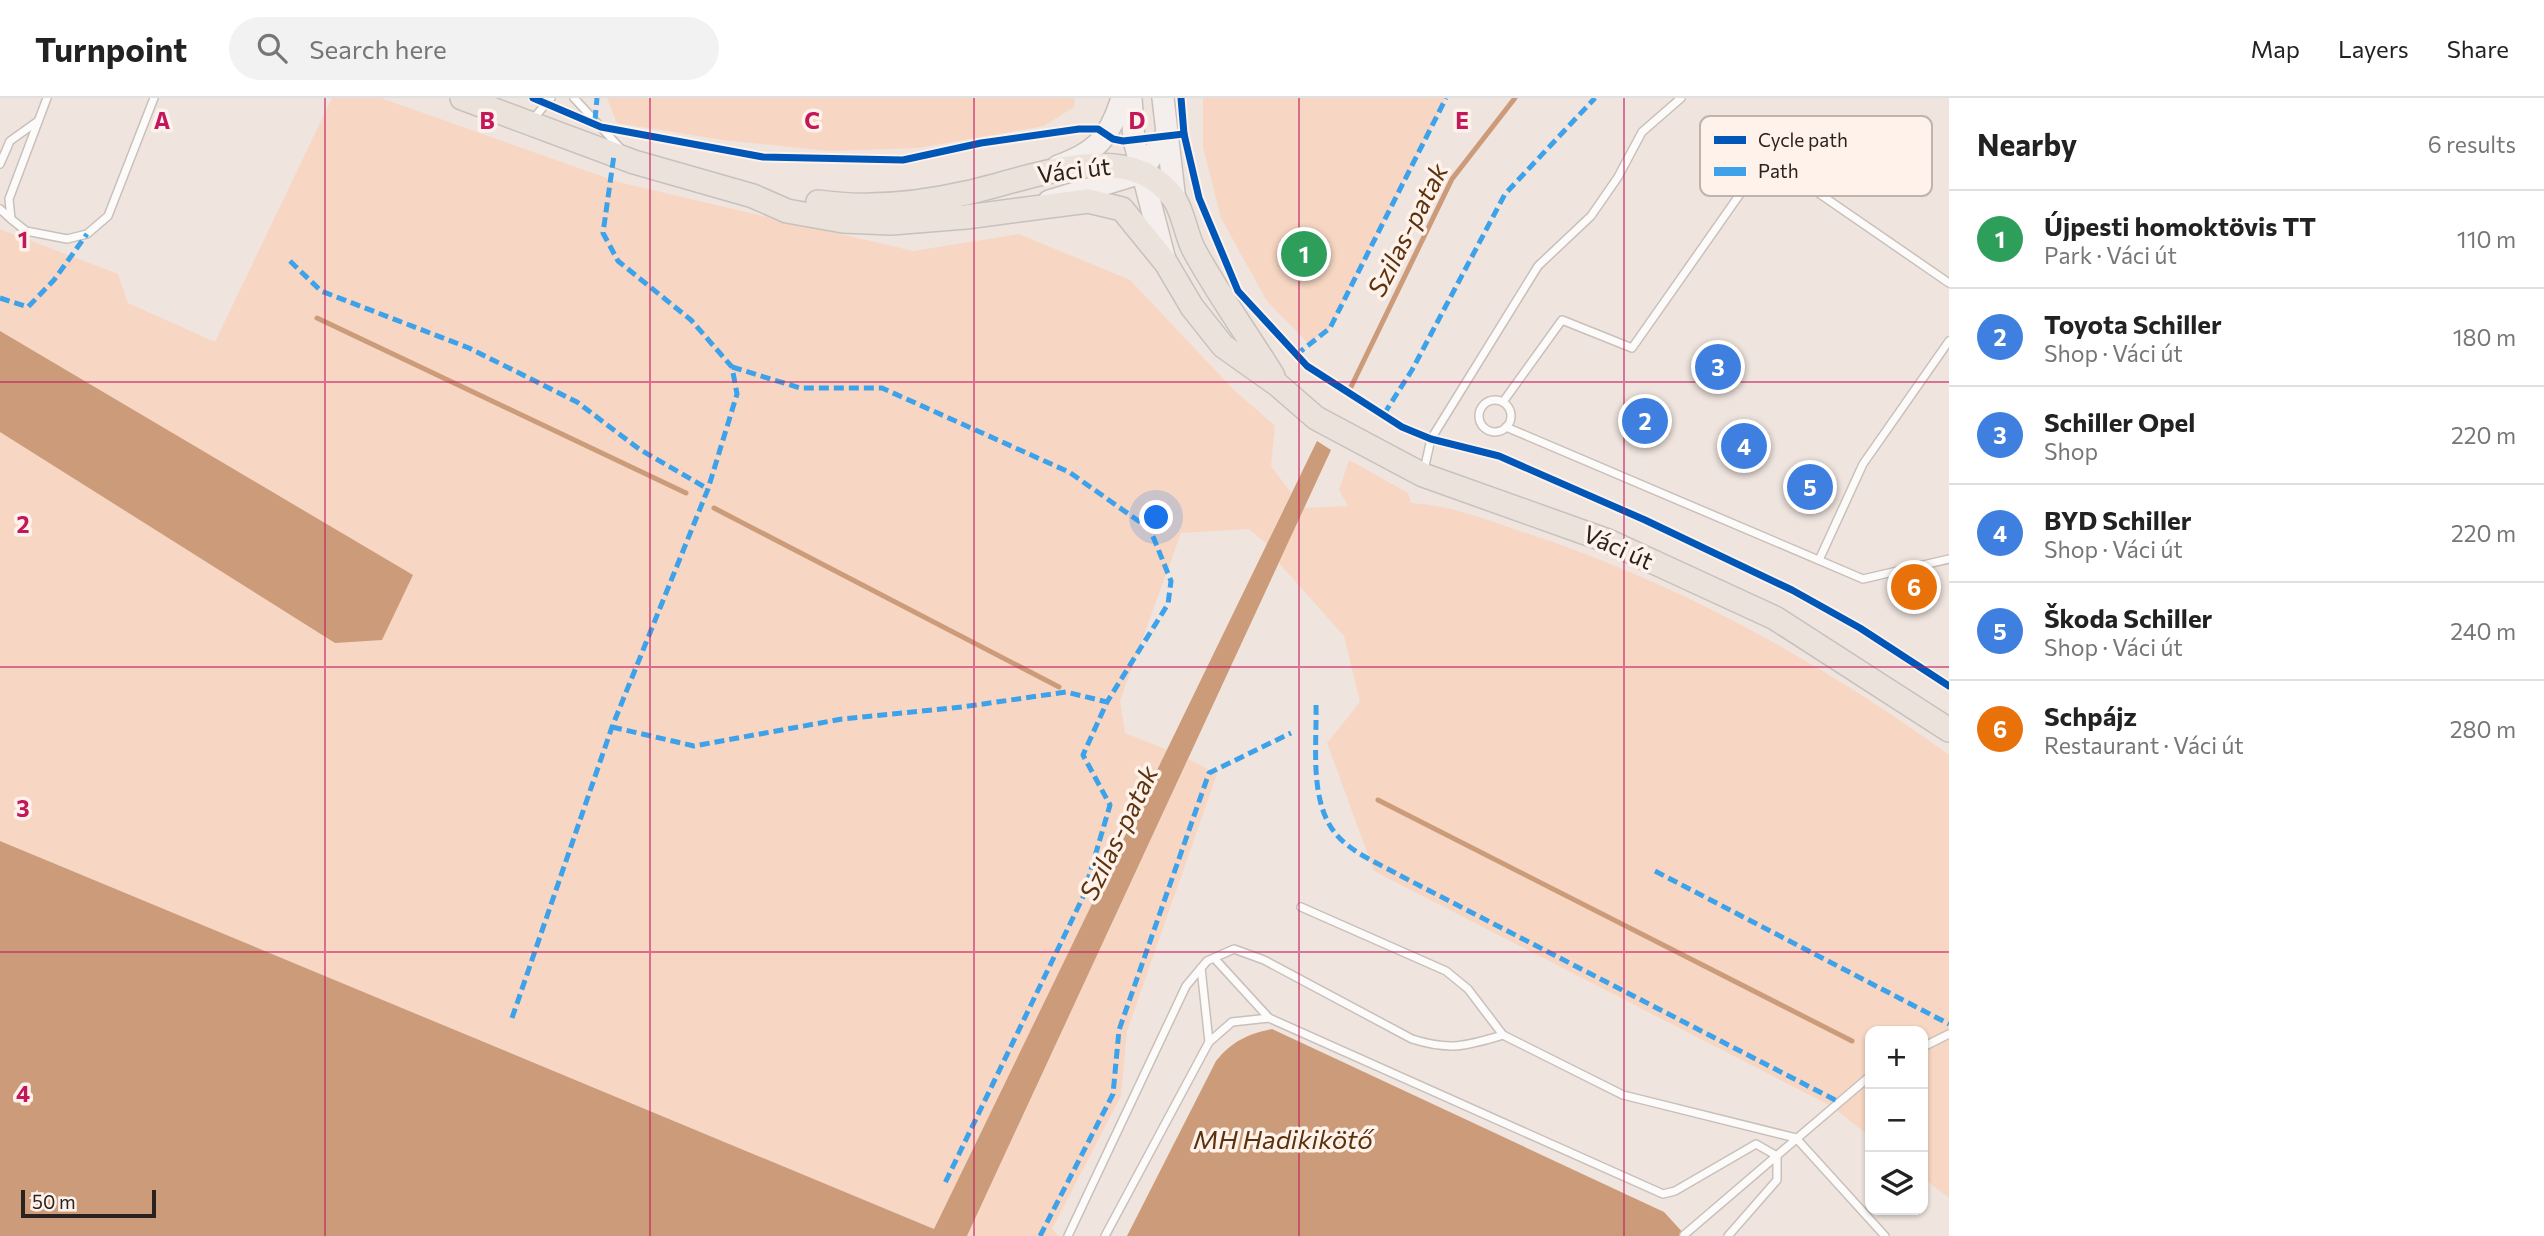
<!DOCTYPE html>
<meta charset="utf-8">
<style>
:root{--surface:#fff;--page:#f2f2f2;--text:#222;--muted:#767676;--line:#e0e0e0;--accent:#6f6661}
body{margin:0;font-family:Commissioner,sans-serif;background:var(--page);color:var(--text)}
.controls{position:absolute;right:21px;bottom:21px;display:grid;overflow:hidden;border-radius:14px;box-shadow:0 2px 5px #0004}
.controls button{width:63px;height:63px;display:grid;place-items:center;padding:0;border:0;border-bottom:2px solid var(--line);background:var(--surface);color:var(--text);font:35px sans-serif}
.scale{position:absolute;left:21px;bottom:18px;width:135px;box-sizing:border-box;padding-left:7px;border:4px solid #2a221e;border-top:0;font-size:19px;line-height:24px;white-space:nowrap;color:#2a221e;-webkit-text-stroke:5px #fef2ea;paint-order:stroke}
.you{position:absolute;left:1157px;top:420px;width:24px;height:24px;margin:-18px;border:5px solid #fff;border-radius:50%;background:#1a73e8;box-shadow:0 0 0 10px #1a73e833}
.badge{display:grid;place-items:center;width:46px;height:46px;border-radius:50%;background:var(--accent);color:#fff;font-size:23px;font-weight:700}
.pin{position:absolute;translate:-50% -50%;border:4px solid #fff;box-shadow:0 2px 7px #0006}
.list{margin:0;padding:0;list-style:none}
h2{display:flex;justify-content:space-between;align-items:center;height:91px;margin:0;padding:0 28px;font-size:30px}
h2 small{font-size:23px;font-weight:400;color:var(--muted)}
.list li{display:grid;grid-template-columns:46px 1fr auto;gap:21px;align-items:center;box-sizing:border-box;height:98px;padding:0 28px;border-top:2px solid var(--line)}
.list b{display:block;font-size:26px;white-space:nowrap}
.list p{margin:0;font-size:23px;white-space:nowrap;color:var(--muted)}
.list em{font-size:23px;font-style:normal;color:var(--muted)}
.icon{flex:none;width:38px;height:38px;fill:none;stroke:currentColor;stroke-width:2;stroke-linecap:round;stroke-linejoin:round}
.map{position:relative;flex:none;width:1949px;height:1138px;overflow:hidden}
header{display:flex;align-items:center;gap:42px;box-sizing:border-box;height:98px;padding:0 35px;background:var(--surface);border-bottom:2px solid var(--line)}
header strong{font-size:33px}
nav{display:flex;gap:38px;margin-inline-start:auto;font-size:24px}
.search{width:490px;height:63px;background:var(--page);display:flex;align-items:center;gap:18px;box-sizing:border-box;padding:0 24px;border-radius:38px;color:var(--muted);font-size:26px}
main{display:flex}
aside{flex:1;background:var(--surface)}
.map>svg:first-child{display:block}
.green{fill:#f7d7c3}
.water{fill:#cc9c7a}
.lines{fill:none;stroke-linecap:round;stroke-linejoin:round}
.stream{stroke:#cc9c7a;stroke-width:5}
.service-casing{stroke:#c8c0bb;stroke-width:10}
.secondary-casing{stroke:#c8c0bb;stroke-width:24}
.primary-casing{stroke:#c7c1be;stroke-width:26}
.service{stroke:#fdfbfa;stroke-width:7}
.secondary{stroke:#f4efec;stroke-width:21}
.primary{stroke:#ebe2dc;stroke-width:23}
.quiet{stroke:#3ea2ea;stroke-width:5;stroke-dasharray:10 5;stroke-linecap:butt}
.cycleway-casing{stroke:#fef2ea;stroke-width:11}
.cycleway{stroke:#0057b8;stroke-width:7}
.grid{fill:none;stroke:#c2185b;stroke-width:2;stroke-opacity:0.55}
.labels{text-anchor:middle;stroke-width:7;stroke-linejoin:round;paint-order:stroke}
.street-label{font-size:24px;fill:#2a221e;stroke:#fef2ea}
.water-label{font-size:26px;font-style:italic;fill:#5c310e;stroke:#fef2ea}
.key{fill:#fef2ea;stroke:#beb4ad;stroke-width:2}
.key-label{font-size:19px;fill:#2a221e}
.grid-label{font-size:23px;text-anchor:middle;font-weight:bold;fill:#c2185b;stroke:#fef2ea;stroke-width:7;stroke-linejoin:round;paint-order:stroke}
</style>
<header>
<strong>Turnpoint</strong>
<div class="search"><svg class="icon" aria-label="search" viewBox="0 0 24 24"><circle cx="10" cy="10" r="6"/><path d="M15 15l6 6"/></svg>Search here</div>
<nav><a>Map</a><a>Layers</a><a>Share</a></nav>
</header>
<main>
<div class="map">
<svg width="1949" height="1138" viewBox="0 0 1949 1138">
<rect width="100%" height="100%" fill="#efe4de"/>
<g class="green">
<polygon points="332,0 381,0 618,84 913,153 1019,136 1130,182 1233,291 1275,328 1271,368 1291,395 1267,446 1249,431 1181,435 1120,603 1125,635 1167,652 934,1131 0,743 0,131 118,176 128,205 215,244"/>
<polygon points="607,0 1075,0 1074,9 1044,28 918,50 829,53 723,42 617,25"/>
<polygon points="1203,0 1446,0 1330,230 1308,245 1267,203 1221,120 1203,49"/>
<path d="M1349 362 1408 395 1411 405C1451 407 1486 422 1523 434 1676 484 1820 563 1949 657V1100L1923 1080V933H1870V1039L1833 1009 1374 773 1327 645 1360 604 1344 538 1279 465 1304 410 1348 408 1339 392Z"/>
<polygon points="1188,661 1217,676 1127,933 1121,998 1052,1131 1058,1138 967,1138"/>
</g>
<g class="water">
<polygon points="0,233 413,477 382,542 335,545 0,334"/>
<polygon points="1317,343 1331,352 967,1138 0,1138 0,743 934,1131"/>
<path d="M1272 931 1664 1114 1686 1138H1127L1216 963C1232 943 1248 936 1272 931Z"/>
</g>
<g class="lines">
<g class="stream">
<polyline points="317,220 686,395"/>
<polyline points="1350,291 1452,81 1515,0"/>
<polyline points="714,410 1059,589"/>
<polyline points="1378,702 1852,943"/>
</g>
<g class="service-casing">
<g id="service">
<polyline points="47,0 9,101 11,121 26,133 67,141 87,136 108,118 154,0"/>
<polyline points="574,0 621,51"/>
<polyline points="533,21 551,0"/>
<polyline points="0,66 10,43 38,23"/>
<polyline points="0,111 11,121"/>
<circle cx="1495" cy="318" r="16"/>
<polyline points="1503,304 1562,222 1632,250 1766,59 1949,185"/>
<polyline points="1506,329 1863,481 1949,461"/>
<polyline points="1424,372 1431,341 1538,168 1591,118 1618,79 1642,34 1681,0"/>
<polyline points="1819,462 1863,366 1949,243"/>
<polyline points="1301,809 1446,873 1468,891 1503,937 1623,997 1796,1040 1885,1138"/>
<polyline points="1215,861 1269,920"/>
<polyline points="1201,870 1209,944"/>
<polyline points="1923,949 1949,936"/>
<polyline points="1684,1137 1870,978"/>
<path d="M1068 1138 1186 888 1207 863 1234 851 1264 862 1412 941C1450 953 1466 948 1503 937"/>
<polyline points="1105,1138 1209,944 1232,924 1269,920 1663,1096 1675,1093 1756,1046 1777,1058 1777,1082 1728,1138"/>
</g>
</g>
<g class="secondary-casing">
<g id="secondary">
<polyline points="1131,0 1134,42 1165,162"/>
<polyline points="1163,0 1175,103"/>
<path d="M1058 68C1097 54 1110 39 1122 0"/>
<polyline points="1049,103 1141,75 1165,38"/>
</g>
</g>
<g class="primary-casing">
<g id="primary">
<polyline points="462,0 634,64 753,98 787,113 843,123 891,125 966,119 1088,103 1122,111 1166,165 1192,209 1223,248 1278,287 1316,320 1423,377 1608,443 1775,520 1949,632"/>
<path d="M818 104C867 111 918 106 966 95 1027 82 1130 36 1175 102 1184 117 1186 137 1194 152 1218 196 1247 236 1273 278"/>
</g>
</g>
<use href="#service" class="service"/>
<use href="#secondary" class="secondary"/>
<use href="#primary" class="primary"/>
<g class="quiet">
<polyline points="595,22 597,0"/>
<polyline points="290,163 321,193 469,250 577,304 639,351 708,391"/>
<polyline points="0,200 28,209 54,182 87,136"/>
<polyline points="1296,257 1330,230 1446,0"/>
<polyline points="732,269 800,290 882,290 1069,374 1150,431 1171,483 1168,506 1107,604"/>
<polyline points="1384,316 1412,272 1505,96 1595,0"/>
<path d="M1316 607C1317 647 1309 702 1335 735 1350 754 1378 765 1399 777L1839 1004"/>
<polyline points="612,629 694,648 842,621 962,609 1066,594 1107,604 1083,657 1110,707 1083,799 945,1085"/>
<polyline points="1655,773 1949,926"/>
<polyline points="512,920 612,629 708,391 737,296 732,269 691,222 618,163 603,135 614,57"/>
<polyline points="1040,1138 1113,996 1119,932 1209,675 1291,635"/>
</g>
<g class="cycleway-casing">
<g id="cycleway">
<polyline points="533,0 601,29 763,59 903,62 981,45 1079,31 1098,31 1113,41 1123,43 1184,36"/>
<polyline points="1181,0 1184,36 1199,100 1238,193 1307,268 1402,329 1431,341 1499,358 1645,422 1792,492 1860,530 1949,588"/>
</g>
</g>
<use href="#cycleway" class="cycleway"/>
</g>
<path class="grid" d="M325 0V1138M650 0V1138M974 0V1138M1299 0V1138M1624 0V1138M0 284H1949M0 569H1949M0 854H1949"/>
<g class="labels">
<g class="street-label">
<text transform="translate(1074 73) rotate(-7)" y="8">Váci út</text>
<text transform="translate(1618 450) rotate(24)" y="8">Váci út</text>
</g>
<g class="water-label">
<text transform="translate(1408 132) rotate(-63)" y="9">Szilas-patak</text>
<text transform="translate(1119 735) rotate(-64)" y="9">Szilas-patak</text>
<text x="1283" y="1051">MH Hadikikötő</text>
</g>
</g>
<rect x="1700" y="18" width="232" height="80" rx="10" class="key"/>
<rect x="1714" y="38" width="32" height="8" fill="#0057b8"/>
<rect x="1714" y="69" width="32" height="9" fill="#3ea2ea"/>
<g class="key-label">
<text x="1758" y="49">Cycle path</text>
<text x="1758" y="80">Path</text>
</g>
<g class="grid-label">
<text x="162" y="31">A</text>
<text x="487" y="31">B</text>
<text x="812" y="31">C</text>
<text x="1137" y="31">D</text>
<text x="1462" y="31">E</text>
<text x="23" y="150">1</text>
<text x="23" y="435">2</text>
<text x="23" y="719">3</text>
<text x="23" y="1004">4</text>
</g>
</svg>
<div class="controls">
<button>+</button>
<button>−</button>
<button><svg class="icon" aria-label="layers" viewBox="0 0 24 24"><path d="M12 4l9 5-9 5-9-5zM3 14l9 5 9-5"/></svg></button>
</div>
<div class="scale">50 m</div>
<div class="you"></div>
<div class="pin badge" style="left:1304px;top:156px;background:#2e9e5b">1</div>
<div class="pin badge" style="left:1645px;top:323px;background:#3f7fe0">2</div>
<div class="pin badge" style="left:1718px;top:269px;background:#3f7fe0">3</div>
<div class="pin badge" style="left:1744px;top:348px;background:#3f7fe0">4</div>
<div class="pin badge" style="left:1810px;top:389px;background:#3f7fe0">5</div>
<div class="pin badge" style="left:1914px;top:489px;background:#e8710a">6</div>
</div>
<aside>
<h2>Nearby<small>6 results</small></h2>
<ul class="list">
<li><span class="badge" style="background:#2e9e5b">1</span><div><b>Újpesti homoktövis TT</b><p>Park · Váci út</p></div><em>110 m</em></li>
<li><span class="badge" style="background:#3f7fe0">2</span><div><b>Toyota Schiller</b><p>Shop · Váci út</p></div><em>180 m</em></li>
<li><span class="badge" style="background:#3f7fe0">3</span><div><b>Schiller Opel</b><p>Shop</p></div><em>220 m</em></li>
<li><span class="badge" style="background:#3f7fe0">4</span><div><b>BYD Schiller</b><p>Shop · Váci út</p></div><em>220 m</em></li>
<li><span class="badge" style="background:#3f7fe0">5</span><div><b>Škoda Schiller</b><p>Shop · Váci út</p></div><em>240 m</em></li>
<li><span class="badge" style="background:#e8710a">6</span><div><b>Schpájz</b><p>Restaurant · Váci út</p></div><em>280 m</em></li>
</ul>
</aside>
</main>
